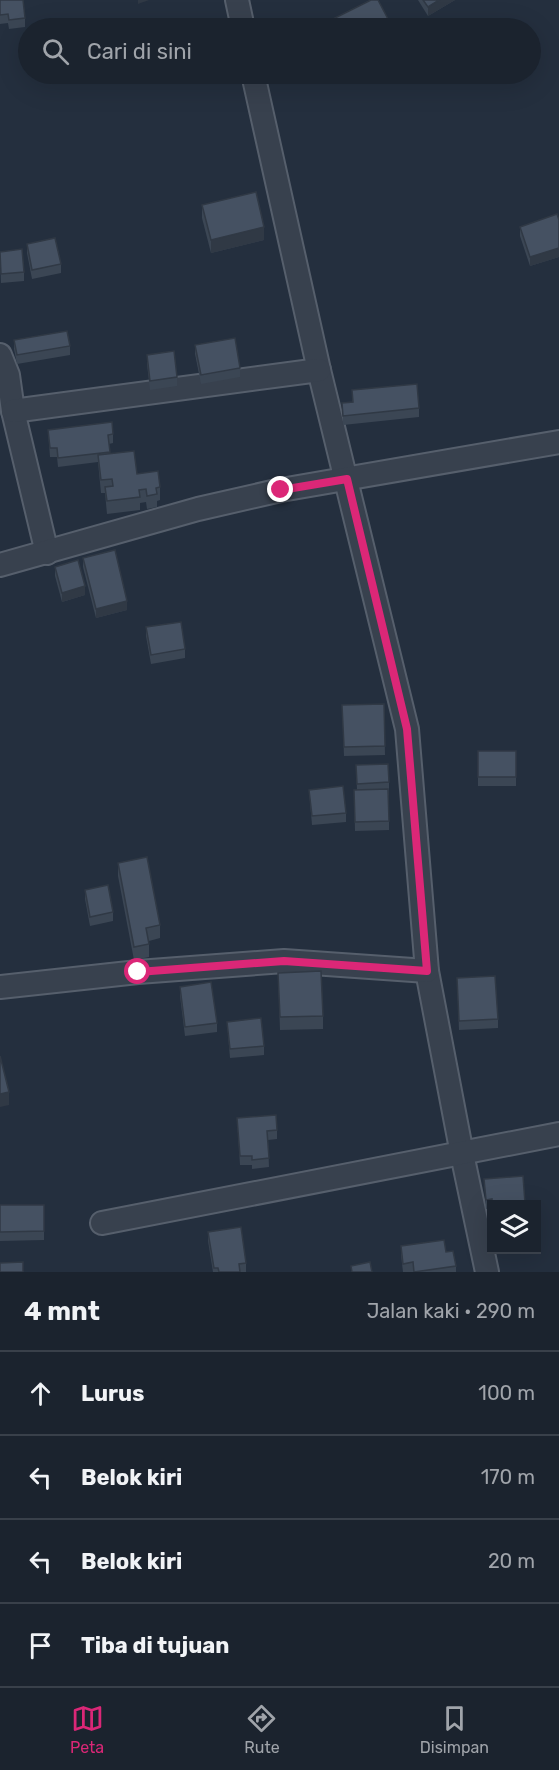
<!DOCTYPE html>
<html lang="id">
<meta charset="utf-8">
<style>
:root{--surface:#1b232e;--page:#242b36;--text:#f1f3f6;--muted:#a0a4aa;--line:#39404a;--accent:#db2777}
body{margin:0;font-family:Rubik,sans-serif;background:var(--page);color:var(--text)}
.controls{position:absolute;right:18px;bottom:18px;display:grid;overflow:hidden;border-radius:0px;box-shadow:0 6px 24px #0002}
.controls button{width:54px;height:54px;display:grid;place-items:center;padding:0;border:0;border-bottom:2px solid var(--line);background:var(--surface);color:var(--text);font:30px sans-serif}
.stop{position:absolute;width:18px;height:18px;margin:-14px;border:4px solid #db2777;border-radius:50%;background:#fff}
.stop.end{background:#db2777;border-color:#fff;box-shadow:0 2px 6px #0008}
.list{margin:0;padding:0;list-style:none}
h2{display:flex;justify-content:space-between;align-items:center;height:78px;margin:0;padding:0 24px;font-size:26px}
h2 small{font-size:20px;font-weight:400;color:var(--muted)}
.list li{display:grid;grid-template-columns:39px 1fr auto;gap:18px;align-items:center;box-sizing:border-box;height:84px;padding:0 24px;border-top:2px solid var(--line)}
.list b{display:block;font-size:22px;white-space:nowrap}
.list em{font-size:20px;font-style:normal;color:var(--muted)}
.icon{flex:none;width:33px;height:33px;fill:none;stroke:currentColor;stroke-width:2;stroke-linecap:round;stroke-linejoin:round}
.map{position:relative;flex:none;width:559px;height:1272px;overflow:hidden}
.search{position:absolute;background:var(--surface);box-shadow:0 6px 24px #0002;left:18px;right:18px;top:18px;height:66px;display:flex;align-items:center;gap:15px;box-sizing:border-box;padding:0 21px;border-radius:33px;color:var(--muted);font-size:22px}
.sheet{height:414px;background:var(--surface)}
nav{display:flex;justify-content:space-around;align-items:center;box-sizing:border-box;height:84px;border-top:2px solid var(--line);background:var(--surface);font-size:16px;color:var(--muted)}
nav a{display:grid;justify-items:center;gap:3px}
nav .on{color:var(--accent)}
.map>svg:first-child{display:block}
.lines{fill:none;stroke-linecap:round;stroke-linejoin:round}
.minor-casing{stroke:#565f6c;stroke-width:26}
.minor{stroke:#38414e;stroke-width:22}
.wall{fill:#3b4654}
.shaded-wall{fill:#303945}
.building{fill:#455162;stroke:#303945;stroke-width:1.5}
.route{stroke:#db2777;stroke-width:8}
</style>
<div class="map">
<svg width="559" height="1272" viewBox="0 0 559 1272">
<rect width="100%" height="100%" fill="#242f3e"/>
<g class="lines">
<g class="minor-casing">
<g id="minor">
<polyline points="237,0 243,28"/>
<polyline points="253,74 319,370 407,729 427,971 462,1154 487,1272"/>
<polyline points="0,355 8,375 13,411 47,553"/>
<polyline points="13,411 319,370"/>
<polyline points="0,565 198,509 281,490 559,442"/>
<polyline points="0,987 138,972 284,961 427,971"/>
<polyline points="102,1223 559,1134"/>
</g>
</g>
<use href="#minor" class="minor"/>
</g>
<g class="wall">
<polygon points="0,0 25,18 25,27 9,29 8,23 0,24"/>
<polygon points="418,0 455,0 428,16"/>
<polygon points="202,205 264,240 211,253 202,218"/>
<polygon points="559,220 559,257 530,266 520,236 520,227"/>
<polygon points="27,244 61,264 61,273 32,279 27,253"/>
<polygon points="0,252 24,272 24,281 1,283"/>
<polygon points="14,340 70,346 70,355 17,364 14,349"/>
<polygon points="195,345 240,368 240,377 201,384 195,354"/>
<polygon points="147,355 177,377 177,386 150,390 147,364"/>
<polygon points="352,390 419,408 419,417 343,425 342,403 352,402"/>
<polygon points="48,430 113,434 113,443 109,444 110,454 137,474 160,487 160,500 157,501 157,507 147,509 146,502 140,503 140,510 107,514 105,493 101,493 98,462 58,467 57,457 50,457"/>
<polygon points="83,558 127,610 96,618 83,567"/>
<polygon points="55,567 85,595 62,602 55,576"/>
<polygon points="146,627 185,649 185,658 151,664 146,636"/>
<polygon points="384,704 385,755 344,756 342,705"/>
<rect x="478" y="751" width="38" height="35"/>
<polygon points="356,765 389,782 389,830 355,831 354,790 357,790"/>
<polygon points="309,790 346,813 346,822 312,825"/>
<polygon points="118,863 160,925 160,938 149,941 149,957 134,960 118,876"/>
<polygon points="85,890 113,912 113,921 90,926 85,899"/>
<polygon points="278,973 323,1016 323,1029 280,1030"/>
<polygon points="457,978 498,1019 498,1028 459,1030"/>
<polygon points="180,987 217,1023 217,1032 185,1036 180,996"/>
<polygon points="227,1022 264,1046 264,1055 230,1058"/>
<polygon points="237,1118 277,1130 277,1139 268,1140 269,1167 252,1169 252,1165 240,1165"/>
<polygon points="523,1176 525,1204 492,1204 492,1208 486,1209 484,1179"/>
<polygon points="0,1205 44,1205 44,1240 0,1241"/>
<polygon points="208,1232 246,1263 246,1272 213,1272 208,1241"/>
<polygon points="401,1246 446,1252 456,1266 456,1272 457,1272 403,1272 401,1255"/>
</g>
<g class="shaded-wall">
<polygon points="138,0 149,0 138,4"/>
<polygon points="439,0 455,0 428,16 428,7"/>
<polygon points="389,21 389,28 376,28"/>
<polygon points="264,227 264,240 211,253 211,240"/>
<polygon points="559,248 559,257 530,266 530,257"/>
<polygon points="85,586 85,595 62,602 62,593"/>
<polygon points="127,601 127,610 96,618 96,609"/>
<polygon points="9,1092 9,1105 0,1107 0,1094"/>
</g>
<g class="building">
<polygon points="0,0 23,0 25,18 9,20 8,14 0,15"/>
<polygon points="371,0 378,0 389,21 376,28 315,28"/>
<polygon points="423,0 439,0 428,7"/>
<polygon points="256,192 264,227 211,240 202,205"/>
<polygon points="557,214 559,220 559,248 530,257 520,227"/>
<polygon points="55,238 61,264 32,270 27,244"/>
<polygon points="22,249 24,272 1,274 0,252"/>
<polygon points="67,331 70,346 17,355 14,340"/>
<polygon points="235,338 240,368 201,375 195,345"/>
<polygon points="174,351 177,377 150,381 147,355"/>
<polygon points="417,384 419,408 343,416 342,403 353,402 352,390"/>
<polygon points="112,422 113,434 108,435 110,452 58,458 57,448 50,448 48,430"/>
<polygon points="134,451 137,474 158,471 160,487 156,488 157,494 147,496 146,489 139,490 140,497 107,501 105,487 113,486 112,479 101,480 98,455"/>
<polygon points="115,550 127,601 96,609 83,558"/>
<polygon points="78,560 85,586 62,593 55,567"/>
<polygon points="181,622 185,649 151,655 146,627"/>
<polygon points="384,704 385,746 344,747 342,705"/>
<rect x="478" y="751" width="38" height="26"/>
<polygon points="388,764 389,782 357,784 356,765"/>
<polygon points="343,786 346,813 312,816 309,790"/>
<polygon points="388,789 389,821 355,822 354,790"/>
<polygon points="147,857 160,925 146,928 149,944 134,947 118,863"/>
<polygon points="108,885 113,912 90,917 85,890"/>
<polygon points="321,971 323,1016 280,1017 278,973"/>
<polygon points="495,976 498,1019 459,1021 457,978"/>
<polygon points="211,982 217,1023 185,1027 180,987"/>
<polygon points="261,1018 264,1046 230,1049 227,1022"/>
<polygon points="0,1056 9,1092 0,1094"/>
<polygon points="276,1115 277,1130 267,1131 269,1158 252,1160 252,1156 240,1156 237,1118"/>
<polygon points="523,1176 525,1203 492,1204 492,1199 486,1200 484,1179"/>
<polygon points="0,1205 44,1205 44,1231 0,1232"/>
<polygon points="241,1227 246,1263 239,1264 240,1272 219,1272 218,1268 214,1268 208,1232"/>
<polygon points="444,1240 446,1252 453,1251 456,1266 414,1272 413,1262 403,1264 401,1246"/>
<polygon points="23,1262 23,1272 0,1272 0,1263"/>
<polygon points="370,1262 372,1272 352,1272 351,1266"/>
</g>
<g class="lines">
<polyline class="route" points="138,972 284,961 427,971 407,729 347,479 281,490"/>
</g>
</svg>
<div class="controls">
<button><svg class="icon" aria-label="layers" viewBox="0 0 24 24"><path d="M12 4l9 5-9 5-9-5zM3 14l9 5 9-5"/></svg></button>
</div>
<div class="stop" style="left:138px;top:972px"></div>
<div class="stop end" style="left:281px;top:490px"></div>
<div class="search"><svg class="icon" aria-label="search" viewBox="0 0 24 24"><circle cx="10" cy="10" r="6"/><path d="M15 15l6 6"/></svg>Cari di sini</div>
</div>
<section class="sheet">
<h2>4 mnt<small>Jalan kaki · 290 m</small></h2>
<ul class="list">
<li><svg class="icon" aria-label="ahead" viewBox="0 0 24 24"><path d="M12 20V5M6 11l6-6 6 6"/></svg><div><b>Lurus</b></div><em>100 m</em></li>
<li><svg class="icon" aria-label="left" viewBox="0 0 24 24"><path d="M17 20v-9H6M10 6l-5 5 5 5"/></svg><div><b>Belok kiri</b></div><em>170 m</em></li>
<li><svg class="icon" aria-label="left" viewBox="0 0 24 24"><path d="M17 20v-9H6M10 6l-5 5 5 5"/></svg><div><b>Belok kiri</b></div><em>20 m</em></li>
<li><svg class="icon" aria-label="arrive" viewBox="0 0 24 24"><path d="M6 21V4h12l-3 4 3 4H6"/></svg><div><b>Tiba di tujuan</b></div></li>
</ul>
</section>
<nav>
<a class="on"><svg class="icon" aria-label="map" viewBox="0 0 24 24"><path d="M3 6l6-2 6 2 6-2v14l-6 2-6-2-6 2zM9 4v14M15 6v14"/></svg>Peta</a>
<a><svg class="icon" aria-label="directions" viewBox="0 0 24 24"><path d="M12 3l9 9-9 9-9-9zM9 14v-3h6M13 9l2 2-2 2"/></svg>Rute</a>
<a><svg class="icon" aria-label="saved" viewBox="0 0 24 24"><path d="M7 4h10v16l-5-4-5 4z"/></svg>Disimpan</a>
</nav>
